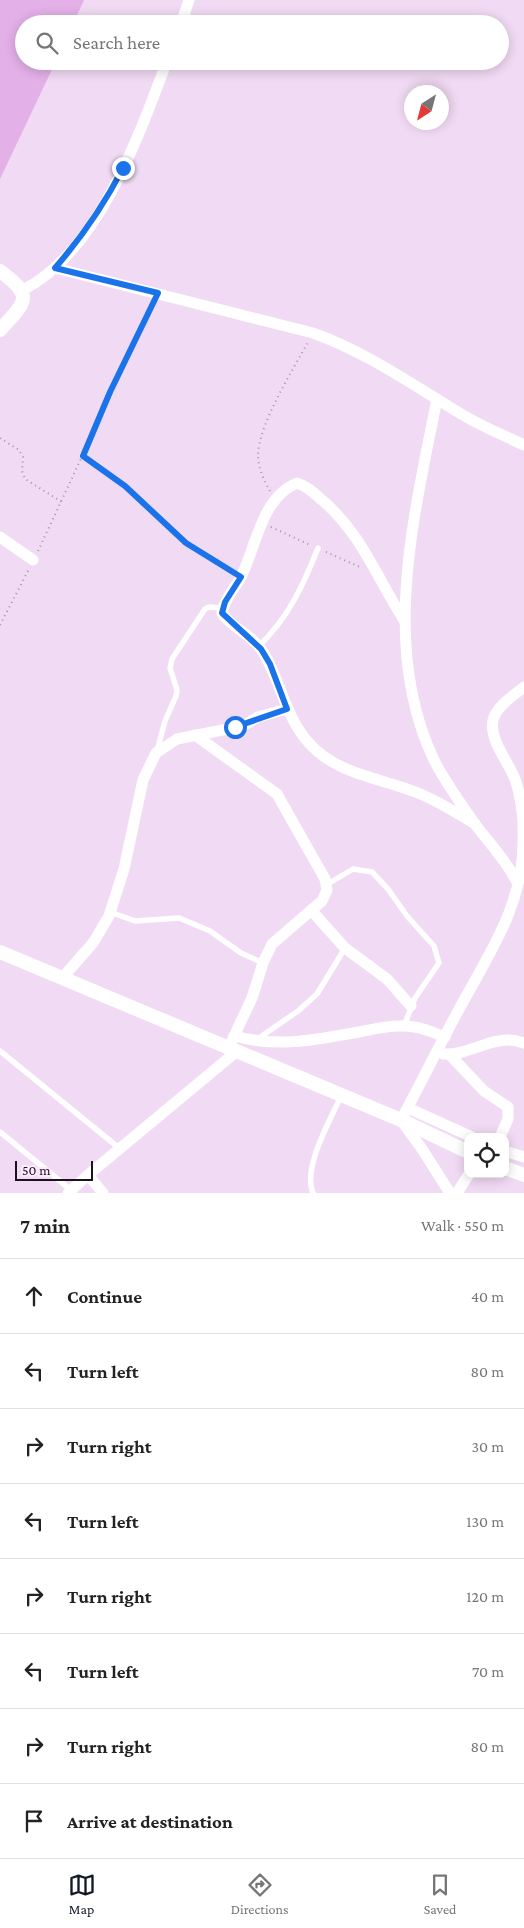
<!DOCTYPE html>
<meta charset="utf-8">
<style>
:root{--surface:#fff;--page:#f6f6f6;--text:#222;--muted:#767676;--line:#e0e0e0;--accent:#111827}
body{margin:0;font-family:"Crimson Pro",serif;background:var(--page);color:var(--text)}
.controls{position:absolute;right:15px;bottom:15px;display:grid;overflow:hidden;border-radius:10px;box-shadow:0 2px 12px #0003}
.controls button{width:45px;height:45px;display:grid;place-items:center;padding:0;border:0;border-bottom:1px solid var(--line);background:var(--surface);color:var(--text);font:25px sans-serif}
.compass{position:absolute;left:404px;top:85px;width:45px;height:45px;border-radius:50%;background:var(--surface);box-shadow:0 2px 12px #0003;rotate:216deg}
.scale{position:absolute;left:15px;bottom:12px;width:78px;box-sizing:border-box;padding-left:5px;border:2px solid #1b131c;border-top:0;font-size:14px;line-height:18px;white-space:nowrap;color:#1b131c;-webkit-text-stroke:4px #fce9fd;paint-order:stroke}
.stop{position:absolute;width:15px;height:15px;margin:-11px;border:4px solid #1a73e8;border-radius:50%;background:#fff}
.stop.end{background:#1a73e8;border-color:#fff;box-shadow:0 1px 5px #0008}
.list{margin:0;padding:0;list-style:none}
h2{display:flex;justify-content:space-between;align-items:center;height:65px;margin:0;padding:0 20px;font-size:21px}
h2 small{font-size:16px;font-weight:400;color:var(--muted)}
.list li{display:grid;grid-template-columns:32px 1fr auto;gap:15px;align-items:center;box-sizing:border-box;height:75px;padding:0 20px;border-top:1px solid var(--line)}
.list b{display:block;font-size:19px;white-space:nowrap}
.list em{font-size:16px;font-style:normal;color:var(--muted)}
.icon{flex:none;width:28px;height:28px;fill:none;stroke:currentColor;stroke-width:2;stroke-linecap:round;stroke-linejoin:round}
.map{position:relative;flex:none;width:524px;height:1193px;overflow:hidden}
.search{position:absolute;background:var(--surface);box-shadow:0 2px 12px #0003;left:15px;right:15px;top:15px;height:55px;display:flex;align-items:center;gap:12px;box-sizing:border-box;padding:0 18px;border-radius:28px;color:var(--muted);font-size:19px}
.sheet{height:665px;background:var(--surface)}
nav{display:flex;justify-content:space-around;align-items:center;box-sizing:border-box;height:70px;border-top:1px solid var(--line);background:var(--surface);font-size:14px;color:var(--muted)}
nav a{display:grid;justify-items:center;gap:2px}
nav .on{color:var(--accent)}
.map>svg:first-child{display:block}
.garden{fill:#e3b0e8}
.lines{fill:none;stroke-linecap:round;stroke-linejoin:round}
.path{stroke:#a694a8;stroke-width:2;stroke-dasharray:1 4;stroke-linecap:butt}
.service{stroke:#fff;stroke-width:5.5}
.minor{stroke:#fff;stroke-width:11}
.tertiary{stroke:#fff;stroke-width:14}
.route{stroke:#1a73e8;stroke-width:6}
</style>
<div class="map">
<svg width="524" height="1193" viewBox="0 0 524 1193">
<rect width="100%" height="100%" fill="#f1daf3"/>
<polygon class="garden" points="0,0 84,0 73,24 24,24 24,61 56,61 0,179"/>
<g class="lines">
<g class="path">
<polyline points="0,438 19,450 23,457 22,471 25,479 62,502"/>
<polyline points="83,456 125,486 186,543 233,572"/>
<path d="M270 491C264 481 258 467 258 455 259 423 293 370 308 342"/>
<polyline points="271,527 310,545"/>
<polyline points="38,551 153,304"/>
<polyline points="326,552 360,567"/>
<polyline points="0,625 29,569"/>
</g>
<g class="service">
<path d="M259 646C288 618 303 586 318 548"/>
<polyline points="157,751 165,721 176,696 177,690 170,668 172,659 205,609 209,607 223,608"/>
<polyline points="326,885 353,869 372,872 388,889 407,916 434,946 439,963 415,998 404,1026"/>
<polyline points="110,912 135,921 179,918 210,931 241,953 263,963"/>
<polyline points="256,1040 298,1011 317,994 345,948"/>
<polyline points="0,1051 119,1148"/>
<polyline points="0,1132 71,1190"/>
<path d="M313 1193C302 1168 331 1119 341 1096"/>
</g>
<g class="minor">
<polyline points="181,24 189,0"/>
<path d="M55 268 313 333C369 353 417 388 468 418 486 428 505 436 524 445"/>
<path d="M23 290C98 252 139 136 167 61"/>
<path d="M437 399C414 516 380 647 434 760 445 782 461 804 475 824 489 843 506 860 517 882"/>
<polyline points="0,537 33,560"/>
<path d="M404 620C377 578 361 533 322 500 314 493 307 486 297 483 262 497 256 546 242 575 236 587 224 599 222 613 230 627 253 635 263 652 281 681 285 717 309 743 336 774 381 778 418 793 438 801 457 813 475 824"/>
<polyline points="195,735 277,794 325,879 327,890 322,901 272,944 263,963 252,998 228,1049"/>
<polyline points="311,910 345,948 387,979 411,1006"/>
<polyline points="63,977 93,943 109,916 124,869 143,780 156,753 177,739 243,726 258,717 287,709"/>
<path d="M234 1036C280 1048 313 1040 359 1032 373 1029 389 1025 404 1026 418 1026 432 1032 445 1037"/>
<path d="M443 1054C472 1056 494 1032 524 1043"/>
<polyline points="449,1054 484,1091 508,1107 508,1119 500,1137"/>
<polyline points="408,1108 472,1137"/>
<polyline points="505,1151 524,1157"/>
<polyline points="88,1175 236,1052"/>
<polyline points="68,1193 88,1175 103,1193"/>
<path d="M450 1193 422 1149 401 1120C420 1085 438 1048 457 1013 486 958 523 908 523 843 524 822 522 799 515 779 508 761 489 740 493 720 496 707 514 695 524 687"/>
<polyline points="457,1193 469,1174"/>
</g>
<g class="tertiary">
<path d="M0 271C35 297 26 301 0 330"/>
<polyline points="0,952 401,1120 468,1152"/>
<polyline points="505,1168 524,1175"/>
</g>
</g>
<g class="lines">
<path class="route" d="M123 168C104 205 82 237 55 268L158 293 110 392 83 456 125 486 186 543 241 577 225 602 222 613 261 649 270 664 287 709 235 727"/>
</g>
</svg>
<div class="controls">
<button><svg class="icon" aria-label="locate" viewBox="0 0 24 24"><circle cx="12" cy="12" r="6"/><path d="M12 2v4M12 18v4M2 12h4M18 12h4"/></svg></button>
</div>
<svg class="compass" viewBox="-18 -18 36 36"><path d="M0-13l5 13h-10z" fill="#e53935"/><path d="M0 13l5-13h-10z" fill="#767676"/></svg>
<div class="scale">50 m</div>
<div class="stop" style="left:235px;top:727px"></div>
<div class="stop end" style="left:123px;top:168px"></div>
<div class="search"><svg class="icon" aria-label="search" viewBox="0 0 24 24"><circle cx="10" cy="10" r="6"/><path d="M15 15l6 6"/></svg>Search here</div>
</div>
<section class="sheet">
<h2>7 min<small>Walk · 550 m</small></h2>
<ul class="list">
<li><svg class="icon" aria-label="ahead" viewBox="0 0 24 24"><path d="M12 20V5M6 11l6-6 6 6"/></svg><div><b>Continue</b></div><em>40 m</em></li>
<li><svg class="icon" aria-label="left" viewBox="0 0 24 24"><path d="M17 20v-9H6M10 6l-5 5 5 5"/></svg><div><b>Turn left</b></div><em>80 m</em></li>
<li><svg class="icon" aria-label="right" viewBox="0 0 24 24"><path d="M7 20v-9h11M14 6l5 5-5 5"/></svg><div><b>Turn right</b></div><em>30 m</em></li>
<li><svg class="icon" aria-label="left" viewBox="0 0 24 24"><path d="M17 20v-9H6M10 6l-5 5 5 5"/></svg><div><b>Turn left</b></div><em>130 m</em></li>
<li><svg class="icon" aria-label="right" viewBox="0 0 24 24"><path d="M7 20v-9h11M14 6l5 5-5 5"/></svg><div><b>Turn right</b></div><em>120 m</em></li>
<li><svg class="icon" aria-label="left" viewBox="0 0 24 24"><path d="M17 20v-9H6M10 6l-5 5 5 5"/></svg><div><b>Turn left</b></div><em>70 m</em></li>
<li><svg class="icon" aria-label="right" viewBox="0 0 24 24"><path d="M7 20v-9h11M14 6l5 5-5 5"/></svg><div><b>Turn right</b></div><em>80 m</em></li>
<li><svg class="icon" aria-label="arrive" viewBox="0 0 24 24"><path d="M6 21V4h12l-3 4 3 4H6"/></svg><div><b>Arrive at destination</b></div></li>
</ul>
</section>
<nav>
<a class="on"><svg class="icon" aria-label="map" viewBox="0 0 24 24"><path d="M3 6l6-2 6 2 6-2v14l-6 2-6-2-6 2zM9 4v14M15 6v14"/></svg>Map</a>
<a><svg class="icon" aria-label="directions" viewBox="0 0 24 24"><path d="M12 3l9 9-9 9-9-9zM9 14v-3h6M13 9l2 2-2 2"/></svg>Directions</a>
<a><svg class="icon" aria-label="saved" viewBox="0 0 24 24"><path d="M7 4h10v16l-5-4-5 4z"/></svg>Saved</a>
</nav>
